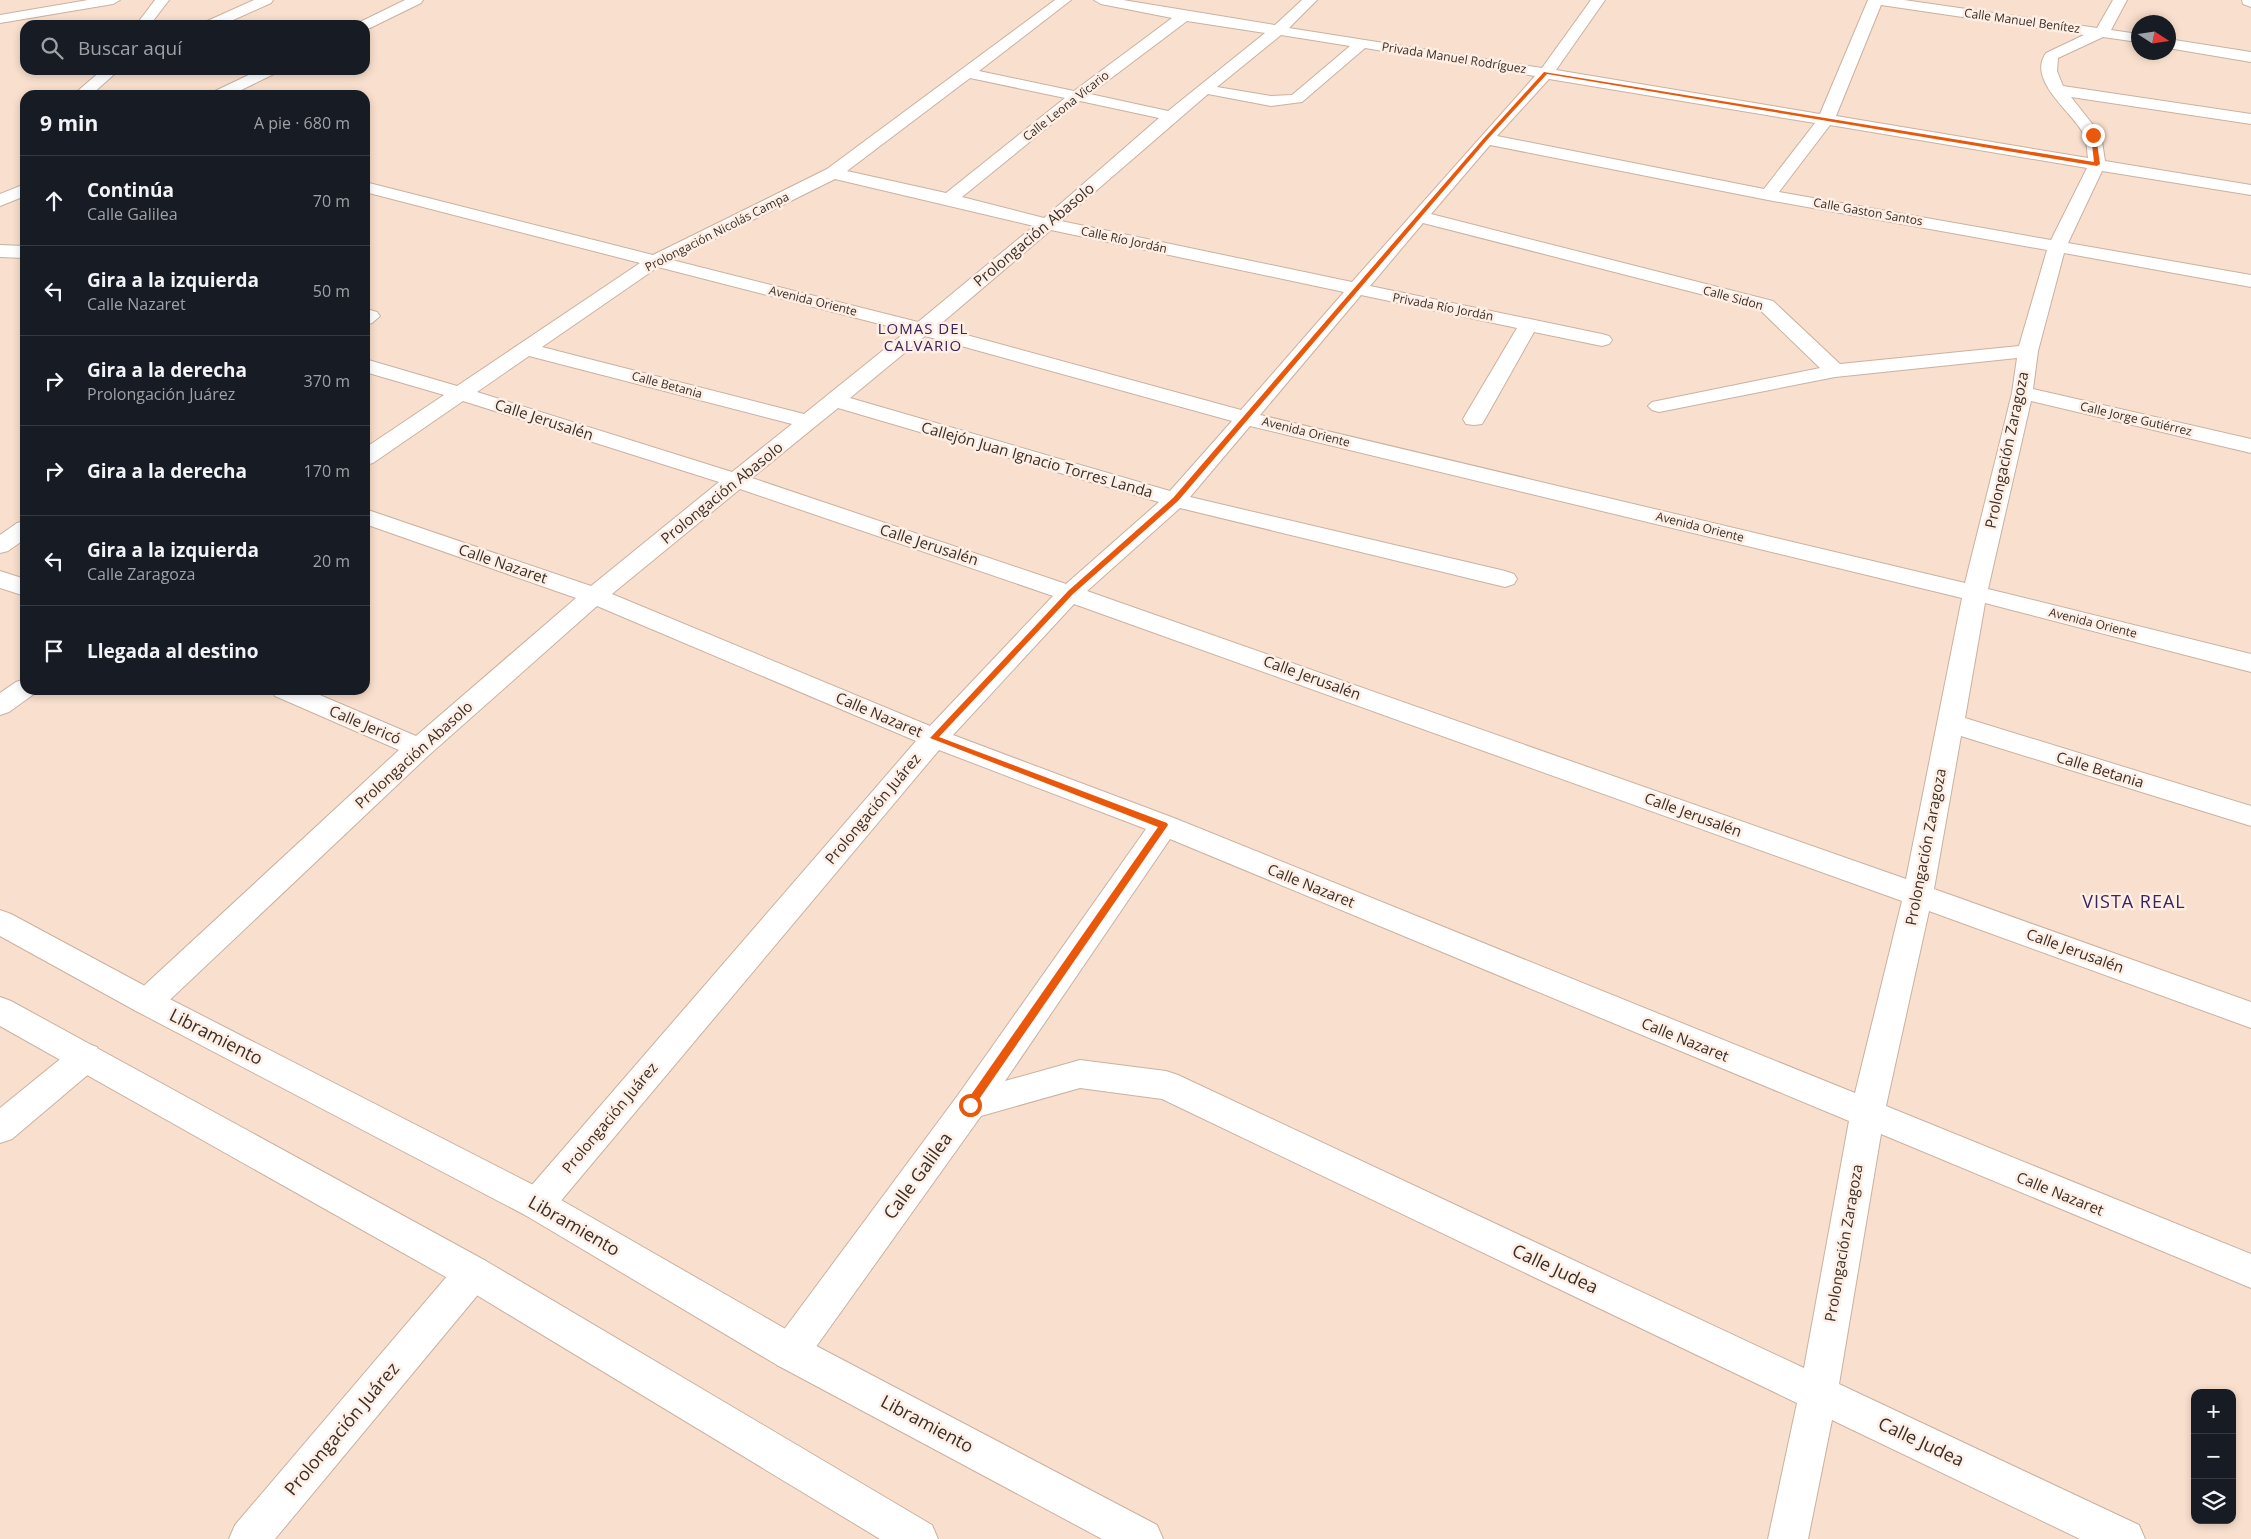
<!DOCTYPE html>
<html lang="es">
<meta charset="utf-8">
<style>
:root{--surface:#171b24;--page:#242831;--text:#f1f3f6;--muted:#9ea1a6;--line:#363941}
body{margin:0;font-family:"Open Sans",sans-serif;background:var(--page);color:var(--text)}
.controls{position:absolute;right:15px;bottom:15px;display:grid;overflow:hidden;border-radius:10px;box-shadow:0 2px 8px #0003}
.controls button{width:45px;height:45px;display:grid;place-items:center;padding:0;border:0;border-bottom:1px solid var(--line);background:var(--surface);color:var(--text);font:25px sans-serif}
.compass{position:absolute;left:2131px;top:15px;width:45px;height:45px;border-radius:50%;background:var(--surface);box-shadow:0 2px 8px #0003;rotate:102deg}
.stop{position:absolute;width:15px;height:15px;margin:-11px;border:4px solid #ea580c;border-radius:50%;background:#fff}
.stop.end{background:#ea580c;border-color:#fff;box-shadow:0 1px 5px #0008}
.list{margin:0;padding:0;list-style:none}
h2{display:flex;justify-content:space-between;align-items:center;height:65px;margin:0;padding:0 20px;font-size:21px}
h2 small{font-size:16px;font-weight:400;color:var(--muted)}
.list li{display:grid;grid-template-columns:32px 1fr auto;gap:15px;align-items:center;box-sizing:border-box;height:90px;padding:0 20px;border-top:1px solid var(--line)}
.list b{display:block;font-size:19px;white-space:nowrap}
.list p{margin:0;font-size:16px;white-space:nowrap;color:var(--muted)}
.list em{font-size:16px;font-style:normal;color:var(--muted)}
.icon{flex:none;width:28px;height:28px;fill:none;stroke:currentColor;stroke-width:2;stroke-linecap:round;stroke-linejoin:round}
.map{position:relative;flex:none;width:2251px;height:1539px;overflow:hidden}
.search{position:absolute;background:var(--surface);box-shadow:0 2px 8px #0003;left:20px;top:20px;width:350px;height:55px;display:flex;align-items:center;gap:12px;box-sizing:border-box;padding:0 18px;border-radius:15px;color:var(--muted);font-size:19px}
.panel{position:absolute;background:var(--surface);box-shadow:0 2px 8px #0003;left:20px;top:90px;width:350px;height:605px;border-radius:15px}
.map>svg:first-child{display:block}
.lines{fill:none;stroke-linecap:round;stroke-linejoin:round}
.minor-casing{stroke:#cab1a0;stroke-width:2}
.major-casing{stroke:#cab1a0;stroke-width:2}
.minor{fill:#fff;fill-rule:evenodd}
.major{fill:#fff;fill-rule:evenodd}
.route{fill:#ea580c}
.labels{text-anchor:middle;stroke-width:5;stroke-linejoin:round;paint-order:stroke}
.far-street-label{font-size:12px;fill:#392f28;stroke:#feeee4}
.street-label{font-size:15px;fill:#392f28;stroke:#feeee4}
.far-quarter-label{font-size:15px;letter-spacing:1px;fill:#3b255f;stroke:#feeee4}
.quarter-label{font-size:18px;letter-spacing:1px;fill:#3b255f;stroke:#feeee4}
.near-street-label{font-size:18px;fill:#392f28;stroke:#feeee4}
</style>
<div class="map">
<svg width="2251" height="1539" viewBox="0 0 2251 1539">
<rect width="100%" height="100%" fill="#f9dfcd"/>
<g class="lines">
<g class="minor-casing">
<g id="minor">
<polygon points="88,0 120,0 113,4 0,23 0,15"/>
<polygon points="155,0 169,0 150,25 136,25"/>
<polygon points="254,0 273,0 271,3 222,25 203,25 205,22"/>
<polygon points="405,0 423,0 421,3 370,28 365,29 365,25 358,25 360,22"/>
<path d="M1055 0H1071L979 71 1074 91 1172 18 1101 4 1094 0H1123L1275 25 1302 0H1317L1289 28 1542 68 1591 0H1605L1556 70 1820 114 1868 0H1904L2097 28 2113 0H2127L2111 30 2138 34V42L2103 37 2058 58 2057 71 2063 86 2251 114V124L2071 97 2101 135 2105 161 2251 185V195L2102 171 2068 243 2251 275V287L2064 253 2038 351 2033 389 2251 439V453L2031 401 1988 589 2251 654V672L1985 603 1965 718 2251 806V826L1961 736 1934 889 2251 1002V1028L1929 911 1886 1106 2251 1254V1288L1881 1134 1839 1384 2139 1525 2145 1539H2080L1832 1420 1808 1539H1768L1797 1403 1162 1099 1080 1088 981 1116 803 1365 790 1371 777 1365 771 1352 777 1339 958 1095 1146 829 939 750 549 1215 537 1220 525 1215 519 1204 525 1193 916 741 597 606 429 755 158 1011 147 1015 136 1011 131 1002 136 993 399 750 275 696 271 690H308L416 736 576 598 365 524V509L591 586 719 482 463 401 373 463 365 465V448L444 395 365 372V359L457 386 640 263 365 192V182L653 255 827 169ZM1881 5 2084 35 2046 53C2026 81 2074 113 2084 135 2087 141 2087 151 2088 158L1836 116ZM1187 21 1265 33 1168 111 1090 94ZM1281 35 1350 46 1292 95 1271 96 1217 87ZM1365 48 1535 76 1352 282 1061 221 1208 94 1271 106 1302 102ZM970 78 1065 98 946 193 847 171ZM1549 79 1815 123 1764 189 1497 136ZM1080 101 1159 118 1044 218 962 197ZM1830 125 2087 168 2051 240 1779 192ZM1490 145 1768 200 2047 250 2019 346 1840 364 1773 301 1431 214ZM835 179 1034 226 918 322 672 260ZM1423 223 1759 309 1820 368 1652 402 1648 406 1652 410 1659 412 1835 377 2017 358 2012 393 1965 583 1260 415 1361 295 1517 328 1463 419 1466 424 1474 425 1482 424 1485 419 1534 332 1602 346 1609 344 1612 340 1609 336 1602 334 1370 286ZM1051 230 1344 292 1241 410 937 327ZM658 267 907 331 804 414 542 347ZM925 336 1232 421 1170 491 850 398ZM529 356 792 424 732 472 477 392ZM838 408 1159 502 1066 584 752 478ZM1250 426 1962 598 1906 879 1087 591 1180 508 1505 587 1514 584 1517 579 1514 574 1505 571 1190 497ZM740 489 1053 596 930 726 612 594ZM1074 604 1902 901 1855 1093 1174 818 953 735ZM1170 839 1849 1121 1804 1368 1178 1075 1166 1071 1080 1060 1005 1081Z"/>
<polygon points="2242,0 2251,0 2251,7 2243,4"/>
<polygon points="2168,39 2251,52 2251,62 2168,48"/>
<polygon points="102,70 119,70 91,95 73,95"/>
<polygon points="259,70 279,70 276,73 231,95 211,95 213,92"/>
<polygon points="25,184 25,196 0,206 0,194"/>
<polygon points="0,245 25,246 25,258 0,257"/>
<polygon points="370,310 377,312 380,316 372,323 365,325 365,311"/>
<polygon points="25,521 25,539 8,551 0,553 0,535 17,523"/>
<polygon points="0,571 25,579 25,596 0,588"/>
<polygon points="25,679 25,690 37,690 34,694 9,712 0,715 0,693 16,682"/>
<polygon points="86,1043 97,1047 102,1057 97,1067 12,1139 0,1143 0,1108 75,1047"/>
<polygon points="473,1256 486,1261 491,1273 486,1285 275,1539 229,1539 235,1525 460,1261"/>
</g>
</g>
<g class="major-casing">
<g id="major">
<polygon points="0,910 11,914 158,993 549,1193 803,1339 1157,1525 1163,1539 1102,1539 777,1365 525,1215 136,1011 0,936"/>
<polygon points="0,997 11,1001 486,1261 932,1525 938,1539 880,1539 460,1285 0,1026"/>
</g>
</g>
<use href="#minor" class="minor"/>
<use href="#major" class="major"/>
</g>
<polygon class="route" points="1544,72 2094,162 2091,135 2093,134 2096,135 2100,164 2097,166 1547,74 1487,140 1178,501 1073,594 939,737 1167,823 1168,825 973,1108 966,1108 966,1102 1158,827 930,738 1068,591 1173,498 1484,138"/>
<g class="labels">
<g class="far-street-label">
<text transform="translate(2022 21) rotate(8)" y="4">Calle Manuel Benítez</text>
<text transform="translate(1454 58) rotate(9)" y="4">Privada Manuel Rodríguez</text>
<text transform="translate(1066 106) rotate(-38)" y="4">Calle Leona Vicario</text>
<text transform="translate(1868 212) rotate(10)" y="4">Calle Gaston Santos</text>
<text transform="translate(717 232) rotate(-27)" y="4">Prolongación Nicolás Campa</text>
<text transform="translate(1124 240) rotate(12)" y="4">Calle Río Jordán</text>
<text transform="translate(1733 298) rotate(15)" y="4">Calle Sidon</text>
<text transform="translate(813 301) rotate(14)" y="4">Avenida Oriente</text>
<text transform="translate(1443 307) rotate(11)" y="4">Privada Río Jordán</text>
<text transform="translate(667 385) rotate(15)" y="4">Calle Betania</text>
<text transform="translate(2136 419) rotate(13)" y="4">Calle Jorge Gutiérrez</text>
<text transform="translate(1306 432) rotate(14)" y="4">Avenida Oriente</text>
<text transform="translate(1700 527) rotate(14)" y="4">Avenida Oriente</text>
<text transform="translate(2093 623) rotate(14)" y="4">Avenida Oriente</text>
</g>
<g class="street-label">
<text transform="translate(1034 235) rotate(-40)" y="5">Prolongación Abasolo</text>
<text transform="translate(544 420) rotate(18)" y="5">Calle Jerusalén</text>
<text transform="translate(2007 450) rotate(-78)" y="5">Prolongación Zaragoza</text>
<text transform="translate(1037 460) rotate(16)" y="5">Callejón Juan Ignacio Torres Landa</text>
<text transform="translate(722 493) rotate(-39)" y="5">Prolongación Abasolo</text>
<text transform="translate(929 545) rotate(18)" y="5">Calle Jerusalén</text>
<text transform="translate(503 564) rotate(19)" y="5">Calle Nazaret</text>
<text transform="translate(1312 678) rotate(20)" y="5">Calle Jerusalén</text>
<text transform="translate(879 715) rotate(23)" y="5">Calle Nazaret</text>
<text transform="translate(365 725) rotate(23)" y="5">Calle Jericó</text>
<text transform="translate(414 755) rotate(-42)" y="5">Prolongación Abasolo</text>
<text transform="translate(2100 770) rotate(17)" y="5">Calle Betania</text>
<text transform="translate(873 809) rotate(-50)" y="5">Prolongación Juárez</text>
<text transform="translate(1693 815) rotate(20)" y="5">Calle Jerusalén</text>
<text transform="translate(1926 847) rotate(-79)" y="5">Prolongación Zaragoza</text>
<text transform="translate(1311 886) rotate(22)" y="5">Calle Nazaret</text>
<text transform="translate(2075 951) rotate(20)" y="5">Calle Jerusalén</text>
<text transform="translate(1685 1040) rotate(22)" y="5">Calle Nazaret</text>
<text transform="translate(610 1118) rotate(-50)" y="5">Prolongación Juárez</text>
<text transform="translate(2060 1194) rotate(22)" y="5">Calle Nazaret</text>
<text transform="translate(1844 1243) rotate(-80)" y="5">Prolongación Zaragoza</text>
</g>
<g class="far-quarter-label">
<text x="923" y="334">LOMAS DEL<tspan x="923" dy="17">CALVARIO</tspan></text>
</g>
<g class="quarter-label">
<text x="2134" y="908">VISTA REAL</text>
</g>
<g class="near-street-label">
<text transform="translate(216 1037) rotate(27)" y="6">Libramiento</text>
<text transform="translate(918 1176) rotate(-54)" y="6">Calle Galilea</text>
<text transform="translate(574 1226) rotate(30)" y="6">Libramiento</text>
<text transform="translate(1555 1269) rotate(25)" y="6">Calle Judea</text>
<text transform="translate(927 1424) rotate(28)" y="6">Libramiento</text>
<text transform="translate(342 1429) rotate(-50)" y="6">Prolongación Juárez</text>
<text transform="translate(1921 1442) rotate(25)" y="6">Calle Judea</text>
</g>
</g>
</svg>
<div class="controls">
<button>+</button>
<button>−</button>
<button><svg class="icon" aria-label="layers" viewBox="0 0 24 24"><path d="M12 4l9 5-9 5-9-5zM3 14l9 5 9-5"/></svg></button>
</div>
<svg class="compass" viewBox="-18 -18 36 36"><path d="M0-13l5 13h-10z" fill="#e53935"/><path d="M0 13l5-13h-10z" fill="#9ea1a6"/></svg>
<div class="stop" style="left:970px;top:1105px"></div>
<div class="stop end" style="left:2093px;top:135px"></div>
<div class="search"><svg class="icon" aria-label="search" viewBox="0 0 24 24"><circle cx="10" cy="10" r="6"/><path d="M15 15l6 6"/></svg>Buscar aquí</div>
<section class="panel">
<h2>9 min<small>A pie · 680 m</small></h2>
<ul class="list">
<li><svg class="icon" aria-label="ahead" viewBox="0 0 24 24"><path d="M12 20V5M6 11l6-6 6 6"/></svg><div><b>Continúa</b><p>Calle Galilea</p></div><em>70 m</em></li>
<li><svg class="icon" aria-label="left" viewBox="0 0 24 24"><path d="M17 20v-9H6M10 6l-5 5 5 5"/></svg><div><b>Gira a la izquierda</b><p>Calle Nazaret</p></div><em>50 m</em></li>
<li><svg class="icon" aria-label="right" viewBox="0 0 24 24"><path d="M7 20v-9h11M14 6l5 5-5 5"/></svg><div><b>Gira a la derecha</b><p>Prolongación Juárez</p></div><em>370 m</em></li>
<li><svg class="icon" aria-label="right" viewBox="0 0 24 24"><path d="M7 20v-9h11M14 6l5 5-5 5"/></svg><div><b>Gira a la derecha</b></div><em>170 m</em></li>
<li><svg class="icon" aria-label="left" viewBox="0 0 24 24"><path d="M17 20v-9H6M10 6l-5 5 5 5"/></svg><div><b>Gira a la izquierda</b><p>Calle Zaragoza</p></div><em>20 m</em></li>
<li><svg class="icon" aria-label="arrive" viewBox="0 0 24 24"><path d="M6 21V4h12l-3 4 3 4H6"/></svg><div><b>Llegada al destino</b></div></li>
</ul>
</section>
</div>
